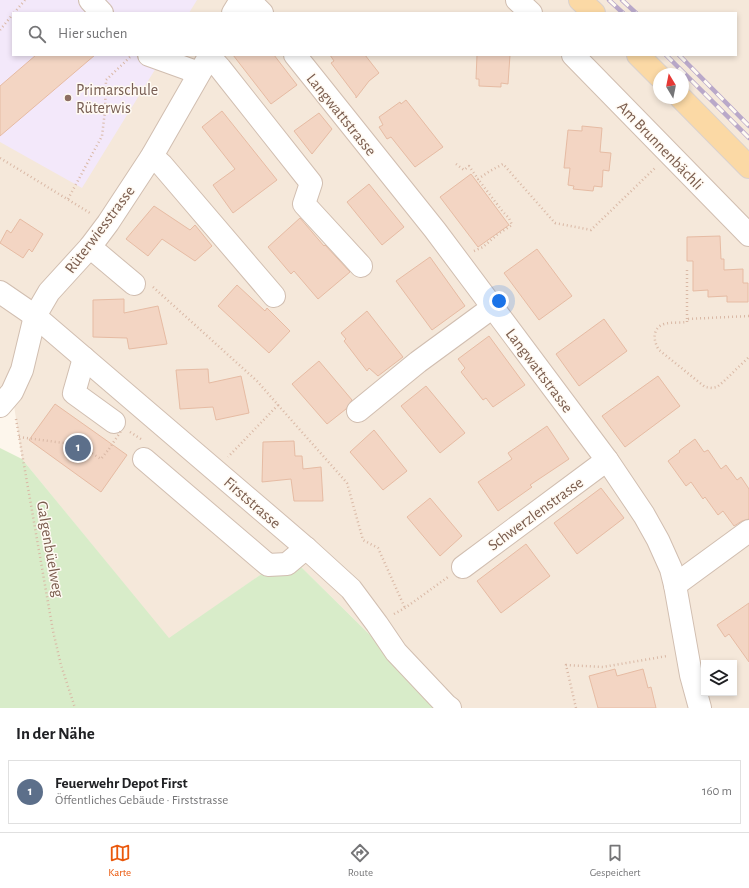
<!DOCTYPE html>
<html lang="de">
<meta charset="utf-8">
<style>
:root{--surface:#fff;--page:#f2f2f2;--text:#202124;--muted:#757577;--line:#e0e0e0;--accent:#ea580c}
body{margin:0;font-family:"Alegreya Sans",sans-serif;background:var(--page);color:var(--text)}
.controls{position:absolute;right:12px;bottom:12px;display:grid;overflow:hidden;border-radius:0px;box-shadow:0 2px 6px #0003}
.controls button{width:36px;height:36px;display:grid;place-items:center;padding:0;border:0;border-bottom:1px solid var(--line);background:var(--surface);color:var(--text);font:20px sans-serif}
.compass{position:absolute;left:653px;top:68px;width:36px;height:36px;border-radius:50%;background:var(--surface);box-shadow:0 2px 6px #0003;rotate:350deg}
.you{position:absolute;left:499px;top:301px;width:14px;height:14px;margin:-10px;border:3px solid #fff;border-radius:50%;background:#1a73e8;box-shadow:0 0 0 6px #1a73e833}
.badge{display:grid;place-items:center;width:26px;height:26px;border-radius:50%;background:var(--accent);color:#fff;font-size:13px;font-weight:700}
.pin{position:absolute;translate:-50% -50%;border:2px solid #fff;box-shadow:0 1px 4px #0006}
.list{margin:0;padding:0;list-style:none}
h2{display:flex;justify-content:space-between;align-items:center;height:52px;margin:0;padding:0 16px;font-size:17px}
h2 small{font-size:13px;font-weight:400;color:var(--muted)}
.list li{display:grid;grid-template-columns:26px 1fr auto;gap:12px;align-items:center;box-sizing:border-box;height:64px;margin:0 8px 8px;padding:0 8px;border:1px solid var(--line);border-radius:0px}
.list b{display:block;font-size:15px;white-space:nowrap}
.list p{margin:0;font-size:13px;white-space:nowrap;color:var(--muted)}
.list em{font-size:13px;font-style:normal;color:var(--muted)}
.icon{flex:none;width:22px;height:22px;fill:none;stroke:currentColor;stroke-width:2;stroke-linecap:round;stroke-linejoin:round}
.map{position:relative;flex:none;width:749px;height:708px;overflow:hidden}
.search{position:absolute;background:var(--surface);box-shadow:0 2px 6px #0003;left:12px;right:12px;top:12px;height:44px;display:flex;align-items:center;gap:10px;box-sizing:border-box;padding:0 14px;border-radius:0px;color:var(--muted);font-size:15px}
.sheet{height:124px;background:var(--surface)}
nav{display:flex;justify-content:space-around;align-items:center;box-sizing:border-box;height:56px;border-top:1px solid var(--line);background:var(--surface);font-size:11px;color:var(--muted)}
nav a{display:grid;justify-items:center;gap:2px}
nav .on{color:var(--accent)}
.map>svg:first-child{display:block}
.residential{fill:#f5e8da;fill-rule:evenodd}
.education{fill:#f3e8fa}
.green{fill:#d8ecc9}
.building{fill:#f3d5c3;stroke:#e6bba3}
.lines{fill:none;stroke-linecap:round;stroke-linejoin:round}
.minor-casing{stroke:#d1beb0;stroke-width:24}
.major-casing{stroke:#dad1cd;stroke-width:24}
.path{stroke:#d9b8a5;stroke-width:2.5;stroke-dasharray:1 3;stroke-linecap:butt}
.minor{stroke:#fff;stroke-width:22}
.major{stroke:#fbd9a5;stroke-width:22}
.rail-casing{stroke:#b9a8c9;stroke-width:4.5}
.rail{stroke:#fffaf3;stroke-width:3;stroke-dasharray:9;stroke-linecap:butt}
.path-bridge{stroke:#d9b8a5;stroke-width:2.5;stroke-dasharray:1 3;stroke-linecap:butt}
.education-dot{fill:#8d6e63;stroke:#fffaf3;stroke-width:1.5}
.labels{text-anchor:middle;stroke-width:3;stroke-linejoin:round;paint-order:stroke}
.education-label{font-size:16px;fill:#785e54;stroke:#fffaf3;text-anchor:start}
.street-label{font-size:16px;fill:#7a5c4d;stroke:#fffaf3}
</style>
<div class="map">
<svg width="749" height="708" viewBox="0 0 749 708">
<rect width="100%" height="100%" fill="#fdf6ec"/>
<path class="residential" d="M0 0H749V708H444L289 555 169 639 22 459 12 392 0 406ZM13 13H736V55H13ZM659 74H683V98H659ZM704 663H734V693H704Z"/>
<polygon class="education" points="0,0 197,0 189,13 13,13 13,55 164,55 82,188 0,142"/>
<polygon class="green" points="0,448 22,459 169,638 289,555 444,708 0,708"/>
<g class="building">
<polygon points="36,55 95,55 0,136 0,86"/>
<polygon points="233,55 274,55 297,85 271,104"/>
<polygon points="330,55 365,55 379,73 369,81 356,98 356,96 331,63 334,61"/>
<polygon points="477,55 510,55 508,84 501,83 501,87 479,86 479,79 476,79"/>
<polygon points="406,100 443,147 415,167 391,137 387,139 379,127 383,125 379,117 400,102 401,104"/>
<polygon points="222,111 277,180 233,213 213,185 235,169 202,127"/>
<polygon points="319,113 332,129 312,154 294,131"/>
<polygon points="582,126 602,128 600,152 611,153 609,171 603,170 602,187 594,186 593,191 573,189 574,186 568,185 570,168 564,168 568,130 582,131"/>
<polygon points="471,174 509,225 478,247 440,197"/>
<polygon points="369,184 404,227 382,245 347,202"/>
<polygon points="154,206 190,230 195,225 212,246 195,261 162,239 148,256 126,239"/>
<polygon points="300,218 324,246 325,245 350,272 318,299 294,271 291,274 268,247"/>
<polygon points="20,219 43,234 32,252 29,249 23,258 0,243 7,230 11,233"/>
<polygon points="720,236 721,259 724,259 724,270 743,269 743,283 748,283 748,302 727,302 727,296 708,297 708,290 693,291 693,261 687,261 687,237"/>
<polygon points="537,249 572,296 539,320 504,273"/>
<polygon points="430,257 465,306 432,330 396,281"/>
<polygon points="237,285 265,311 267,308 290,331 269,353 218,306"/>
<polygon points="124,299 124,313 158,306 167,344 129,349 127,338 93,337 93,300"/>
<polygon points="367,311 403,357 378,376 369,368 367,371 344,341 346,339 341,333"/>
<polygon points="604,319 627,351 579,386 556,354"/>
<polygon points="489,336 525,385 493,407 486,398 483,400 461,372 465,368 458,359"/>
<polygon points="319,361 352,400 346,409 327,424 292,384"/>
<polygon points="208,369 209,383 241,376 249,413 216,420 213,407 180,409 176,370"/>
<polygon points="658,376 680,406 625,447 602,416"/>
<polygon points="426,386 465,433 440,453 401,406"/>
<polygon points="55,404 127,455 101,492 29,440"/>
<polygon points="547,426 569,459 530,485 532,487 498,511 478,482 512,459 508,453"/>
<polygon points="374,430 407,471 383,490 350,452"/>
<polygon points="695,439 704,452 708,450 721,469 726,465 737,480 741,477 749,489 749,519 742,521 734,526 723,511 718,515 705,497 703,499 691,482 686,486 668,461 680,452 679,451"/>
<polygon points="294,441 295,456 302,456 303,469 321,467 323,501 294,501 291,479 262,482 263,442"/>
<polygon points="601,488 624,518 577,554 554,523"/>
<polygon points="430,498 462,536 440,556 407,517"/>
<polygon points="526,544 550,576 501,613 477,581"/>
<polygon points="749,603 749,662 729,634 725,637 717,625"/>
<polygon points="615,669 617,676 643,669 648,688 651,687 656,708 598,708 589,676"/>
</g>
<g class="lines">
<g class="minor-casing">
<g id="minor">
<polyline points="90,0 102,13"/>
<polyline points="249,0 262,13"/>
<polyline points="517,0 531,13"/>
<polyline points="233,13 241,0"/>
<polyline points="149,55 199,73"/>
<polyline points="295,55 435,230 607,460 644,515 658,540 671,569 675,585 691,675 700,708"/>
<polyline points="573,55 749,235"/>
<polyline points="209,56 220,68 311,183 304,204 361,266"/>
<polyline points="152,156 162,165 274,296"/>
<polyline points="90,247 134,284"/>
<polyline points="0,292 35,316 306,548 351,589 377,624 396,652 446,705 450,708"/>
<polyline points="84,358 74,393 114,422"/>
<polyline points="0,406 12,392 22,370 35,316 49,292 90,247 108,223 152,156 210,55"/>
<polyline points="358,411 418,362 493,307"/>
<polyline points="144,459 268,565 287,564 306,548"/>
<polyline points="463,567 607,460"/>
<polyline points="675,585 749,531"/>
</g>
</g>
<g class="major-casing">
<g id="major">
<polyline points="580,0 594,13"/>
<polyline points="638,55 659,76"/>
<polyline points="681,98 749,167"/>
</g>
</g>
<g class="path">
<polyline points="14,13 25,0"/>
<polyline points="0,30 13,14"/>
<polyline points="0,158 90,213"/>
<polyline points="456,164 464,170 469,166 478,179 490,171 503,164 555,223 591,230 656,167"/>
<polyline points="68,199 102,136 105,111 106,80 130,57"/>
<polyline points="474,251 483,247 498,234 512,225 509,218 503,212 478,179"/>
<polyline points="687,270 687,319"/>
<polyline points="153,287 257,381 278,405 228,457"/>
<path d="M749 316 687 319V322C680 323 671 322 664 324 652 328 653 341 659 350L705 387 712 388 717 387 723 382 749 357"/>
<polyline points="278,405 347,483 363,540 378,548 405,608"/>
<polyline points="16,419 53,631 61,665 75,708"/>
<polyline points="130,432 141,439"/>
<polyline points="19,437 79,445 101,459 109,449"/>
<polyline points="394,614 405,608 448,577"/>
<polyline points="576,708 566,665 603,667 667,656"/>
</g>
<use href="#minor" class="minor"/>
<use href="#major" class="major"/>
<g class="rail-casing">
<g id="rail">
<polyline points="609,0 623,13"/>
<polyline points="622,0 636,13"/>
<polyline points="666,55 749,138"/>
<polyline points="679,55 749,126"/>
</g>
</g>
<use href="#rail" class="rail"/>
<polyline class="path-bridge" points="109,449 121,431"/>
</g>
<circle class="education-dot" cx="68" cy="98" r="4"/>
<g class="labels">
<g class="education-label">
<text x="76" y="95">Primarschule<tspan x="76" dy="18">Rüterwis</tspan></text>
</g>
<g class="street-label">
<text transform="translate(342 114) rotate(51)" y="6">Langwattstrasse</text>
<text transform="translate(661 145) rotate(46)" y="6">Am Brunnenbächli</text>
<text transform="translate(99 229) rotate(-53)" y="6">Rüterwiesstrasse</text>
<text transform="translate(540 370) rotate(53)" y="6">Langwattstrasse</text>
<text transform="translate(253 502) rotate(41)" y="6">Firststrasse</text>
<text transform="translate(535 513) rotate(-36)" y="6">Schwerzlenstrasse</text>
<text transform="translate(51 549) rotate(80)" y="6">Galgenbüelweg</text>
</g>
</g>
</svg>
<div class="controls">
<button><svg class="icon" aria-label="layers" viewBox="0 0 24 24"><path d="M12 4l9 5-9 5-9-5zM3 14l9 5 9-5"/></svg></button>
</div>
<svg class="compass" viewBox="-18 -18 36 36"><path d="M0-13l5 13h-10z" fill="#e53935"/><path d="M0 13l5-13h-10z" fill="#757577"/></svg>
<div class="you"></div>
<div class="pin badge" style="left:78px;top:448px;background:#5c6f8a">1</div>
<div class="search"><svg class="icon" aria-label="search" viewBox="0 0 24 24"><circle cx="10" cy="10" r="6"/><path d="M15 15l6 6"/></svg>Hier suchen</div>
</div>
<section class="sheet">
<h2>In der Nähe<small></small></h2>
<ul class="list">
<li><span class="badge" style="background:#5c6f8a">1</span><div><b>Feuerwehr Depot First</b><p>Öffentliches Gebäude · Firststrasse</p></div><em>160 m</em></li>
</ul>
</section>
<nav>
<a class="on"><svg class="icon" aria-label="map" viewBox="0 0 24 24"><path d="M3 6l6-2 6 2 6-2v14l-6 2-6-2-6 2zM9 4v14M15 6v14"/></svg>Karte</a>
<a><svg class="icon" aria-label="directions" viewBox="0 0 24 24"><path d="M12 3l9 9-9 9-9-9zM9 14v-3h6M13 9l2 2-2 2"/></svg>Route</a>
<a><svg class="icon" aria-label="saved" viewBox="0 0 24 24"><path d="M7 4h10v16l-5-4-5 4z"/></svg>Gespeichert</a>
</nav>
